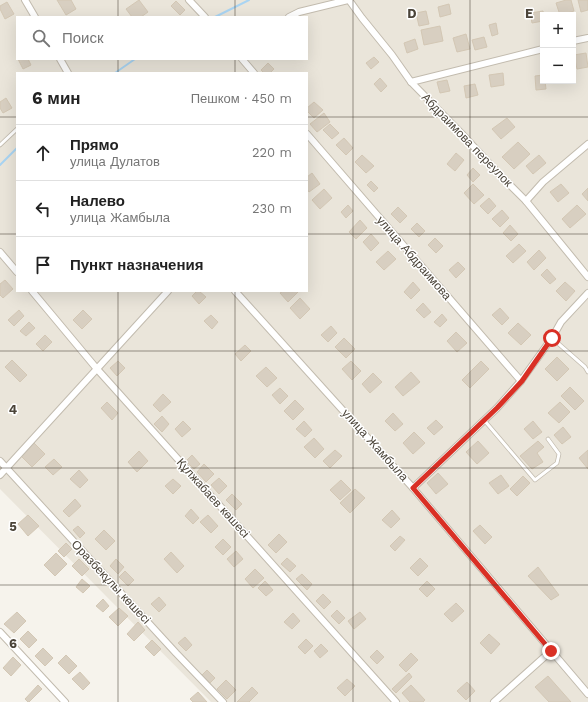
<!DOCTYPE html>
<html lang="ru">
<meta charset="utf-8">
<style>
:root{--surface:#fff;--page:#f6f6f6;--text:#222;--muted:#767676;--line:#e0e0e0}
body{margin:0;font-family:"Work Sans",sans-serif;background:var(--page);color:var(--text)}
.controls{position:absolute;right:12px;top:12px;display:grid;overflow:hidden;border-radius:0px;box-shadow:0 4px 16px #0002}
.controls button{width:36px;height:36px;display:grid;place-items:center;padding:0;border:0;border-bottom:1px solid var(--line);background:var(--surface);color:var(--text);font:20px sans-serif}
.stop{position:absolute;width:12px;height:12px;margin:-9px;border:3px solid #d93025;border-radius:50%;background:#fff}
.stop.end{background:#d93025;border-color:#fff;box-shadow:0 1px 4px #0008}
.list{margin:0;padding:0;list-style:none}
h2{display:flex;justify-content:space-between;align-items:center;height:52px;margin:0;padding:0 16px;font-size:17px}
h2 small{font-size:13px;font-weight:400;color:var(--muted)}
.list li{display:grid;grid-template-columns:26px 1fr auto;gap:12px;align-items:center;box-sizing:border-box;height:56px;padding:0 16px;border-top:1px solid var(--line)}
.list b{display:block;font-size:15px;white-space:nowrap}
.list p{margin:0;font-size:13px;white-space:nowrap;color:var(--muted)}
.list em{font-size:13px;font-style:normal;color:var(--muted)}
.icon{flex:none;width:22px;height:22px;fill:none;stroke:currentColor;stroke-width:2;stroke-linecap:round;stroke-linejoin:round}
.map{position:relative;flex:none;width:588px;height:702px;overflow:hidden}
.search{position:absolute;background:var(--surface);box-shadow:0 4px 16px #0002;left:16px;top:16px;width:292px;height:44px;display:flex;align-items:center;gap:10px;box-sizing:border-box;padding:0 14px;border-radius:0px;color:var(--muted);font-size:15px}
.panel{position:absolute;background:var(--surface);box-shadow:0 4px 16px #0002;left:16px;top:72px;width:292px;height:220px;border-radius:0px}
.map>svg:first-child{display:block}
.residential{fill:#eae5da;fill-rule:evenodd}
.lines{fill:none;stroke-linecap:round;stroke-linejoin:round}
.stream{stroke:#a9d4f2;stroke-width:2}
.building{fill:#d8cfc1;stroke:#d3c7b4}
.lane-casing{stroke:#c2bbae;stroke-width:4.5}
.street-casing{stroke:#c2bbae;stroke-width:8}
.lane{stroke:#fff;stroke-width:3}
.street{stroke:#fff;stroke-width:6}
.route{stroke:#d93025;stroke-width:5}
.grid{fill:none;stroke:#4b4439;stroke-width:1;stroke-opacity:0.55}
.labels{text-anchor:middle;stroke-width:3;stroke-linejoin:round;paint-order:stroke}
.street-label{font-size:12px;fill:#4b4439;stroke:#fff}
.grid-label{font-size:13px;text-anchor:middle;font-weight:bold;fill:#4b4439;stroke:#fff;stroke-width:3;stroke-linejoin:round;paint-order:stroke}
</style>
<div class="map">
<svg width="588" height="702" viewBox="0 0 588 702">
<rect width="100%" height="100%" fill="#f6f3ec"/>
<path class="residential" d="M0 0H588V702H211L0 489ZM543 15H573V81H543ZM17 17H307V59H17ZM17 73H307V291H17Z"/>
<g class="lines">
<g class="stream">
<polyline points="215,17 249,0"/>
<polyline points="115,73 135,59"/>
<polyline points="0,165 17,148"/>
</g>
</g>
<g class="building">
<polygon points="57,0 71,0 76,9 66,15"/>
<polygon points="139,0 148,12 141,17 132,17 126,9"/>
<polygon points="566,0 571,0 574,11 560,15 556,3"/>
<polygon points="578,0 588,0 588,10 581,12"/>
<polygon points="176,1 185,10 180,15 171,6"/>
<polygon points="7,2 14,14 5,19 0,9 0,6"/>
<polygon points="449,4 451,14 440,17 438,7"/>
<polygon points="426,11 429,24 419,26 416,13"/>
<polygon points="543,11 544,15 543,15 543,21 532,23 530,13"/>
<polygon points="496,23 498,34 492,36 489,25"/>
<polygon points="440,26 443,41 424,45 421,30"/>
<polygon points="466,34 470,49 457,52 453,38"/>
<polygon points="484,37 487,47 475,50 472,40"/>
<polygon points="415,39 418,49 407,53 404,43"/>
<polygon points="586,53 588,67 577,69 574,55"/>
<polygon points="374,57 379,62 371,69 366,63"/>
<polygon points="18,59 28,59 31,65 23,69"/>
<polygon points="268,63 274,69 270,73 264,73 261,70"/>
<polygon points="503,73 504,85 491,87 489,75"/>
<polygon points="543,75 543,81 545,81 546,89 536,90 535,76"/>
<polygon points="380,78 387,86 381,92 374,84"/>
<polygon points="447,80 450,91 440,93 437,82"/>
<polygon points="475,84 478,95 466,98 464,86"/>
<polygon points="6,98 12,108 3,113 0,108 0,102"/>
<polygon points="314,102 323,110 314,118 307,111 307,108"/>
<polygon points="324,113 330,122 317,132 310,124"/>
<polygon points="507,118 515,127 501,139 492,129"/>
<polygon points="330,124 339,133 332,139 323,130"/>
<polygon points="344,138 353,148 346,155 336,145"/>
<polygon points="518,142 530,154 514,169 502,157"/>
<polygon points="456,153 464,160 455,171 447,164"/>
<polygon points="362,155 374,166 366,173 355,162"/>
<polygon points="539,155 546,163 533,174 526,166"/>
<polygon points="473,168 480,175 473,182 467,175"/>
<polygon points="312,173 320,184 309,192 307,189 307,177"/>
<polygon points="371,181 378,188 374,192 367,185"/>
<polygon points="473,184 484,195 474,204 464,193"/>
<polygon points="561,184 569,193 558,202 550,192"/>
<polygon points="588,188 588,201 582,194"/>
<polygon points="324,189 332,198 320,209 312,200"/>
<polygon points="489,198 496,206 488,214 480,206"/>
<polygon points="348,205 353,211 346,218 341,212"/>
<polygon points="577,205 586,214 570,228 562,219"/>
<polygon points="398,207 407,216 400,223 391,214"/>
<polygon points="502,210 509,218 500,227 492,219"/>
<polygon points="360,220 367,228 356,239 349,232"/>
<polygon points="417,223 425,231 419,237 411,229"/>
<polygon points="510,225 518,234 511,241 503,233"/>
<polygon points="371,234 379,243 371,251 363,242"/>
<polygon points="435,238 443,246 436,253 428,245"/>
<polygon points="519,244 526,251 513,263 506,256"/>
<polygon points="539,250 546,258 534,270 527,262"/>
<polygon points="388,251 396,259 384,270 376,262"/>
<polygon points="458,262 465,269 456,278 449,270"/>
<polygon points="547,269 556,279 550,284 541,275"/>
<polygon points="5,280 13,289 3,298 0,295 0,284"/>
<polygon points="413,282 420,290 411,299 404,292"/>
<polygon points="565,282 575,291 566,301 556,291"/>
<polygon points="197,291 199,291 206,297 199,304 192,296"/>
<polygon points="283,291 299,291 288,302 280,293"/>
<polygon points="300,298 310,309 300,319 290,308"/>
<polygon points="423,303 431,312 424,318 416,310"/>
<polygon points="500,308 509,318 502,325 492,315"/>
<polygon points="19,310 24,316 14,326 8,320"/>
<polygon points="83,310 92,319 82,329 73,320"/>
<polygon points="442,314 447,320 440,327 434,322"/>
<polygon points="211,315 218,322 212,329 204,321"/>
<polygon points="29,322 35,328 26,336 20,331"/>
<polygon points="518,323 531,335 521,345 508,333"/>
<polygon points="331,326 337,333 328,342 321,335"/>
<polygon points="456,332 467,343 457,352 447,341"/>
<polygon points="45,335 52,342 43,351 36,344"/>
<polygon points="344,338 355,349 346,358 335,347"/>
<polygon points="245,345 251,351 241,361 235,354"/>
<polygon points="557,357 569,369 557,381 545,369"/>
<polygon points="12,360 27,375 20,382 5,367"/>
<polygon points="118,361 125,368 117,376 110,368"/>
<polygon points="351,361 361,371 352,380 342,369"/>
<polygon points="481,361 489,369 470,388 462,380"/>
<polygon points="266,367 277,378 267,387 256,376"/>
<polygon points="411,372 420,382 403,396 395,387"/>
<polygon points="373,373 382,382 370,393 362,384"/>
<polygon points="570,387 584,401 575,410 561,396"/>
<polygon points="280,388 288,396 280,404 272,395"/>
<polygon points="163,394 171,402 160,412 153,405"/>
<polygon points="295,400 304,409 293,420 284,411"/>
<polygon points="107,402 118,413 112,420 101,408"/>
<polygon points="560,402 570,412 559,423 548,413"/>
<polygon points="393,413 403,424 395,431 385,421"/>
<polygon points="162,416 169,424 162,432 154,424"/>
<polygon points="436,420 443,427 434,435 427,428"/>
<polygon points="183,421 191,429 182,437 175,429"/>
<polygon points="304,421 312,430 305,437 296,429"/>
<polygon points="533,421 542,432 533,439 524,429"/>
<polygon points="563,427 571,437 562,444 554,435"/>
<polygon points="414,432 425,443 413,454 403,443"/>
<polygon points="314,438 324,449 315,458 304,447"/>
<polygon points="478,441 489,453 477,464 466,452"/>
<polygon points="538,441 544,447 537,453 543,462 532,469 520,456"/>
<polygon points="34,443 45,454 32,467 21,456"/>
<polygon points="335,450 342,456 330,468 323,461"/>
<polygon points="588,450 588,469 579,458"/>
<polygon points="139,451 148,461 137,472 128,462"/>
<polygon points="192,455 200,464 194,469 186,461"/>
<polygon points="54,459 62,467 53,475 45,467"/>
<polygon points="204,464 214,474 206,482 197,472"/>
<polygon points="79,470 88,480 80,488 70,479"/>
<polygon points="438,473 448,484 436,494 427,483"/>
<polygon points="501,475 509,486 498,494 489,483"/>
<polygon points="523,476 530,483 517,496 510,489"/>
<polygon points="219,478 227,486 219,494 211,485"/>
<polygon points="173,479 181,486 173,494 165,486"/>
<polygon points="341,480 351,490 340,500 330,490"/>
<polygon points="355,489 365,498 350,513 340,503"/>
<polygon points="232,494 242,504 236,510 226,500"/>
<polygon points="75,499 81,506 69,517 63,511"/>
<polygon points="191,509 199,518 193,524 185,516"/>
<polygon points="392,510 400,519 391,528 382,520"/>
<polygon points="28,515 39,526 28,536 18,524"/>
<polygon points="208,515 218,526 211,533 200,522"/>
<polygon points="480,525 492,537 485,544 473,531"/>
<polygon points="78,526 85,533 80,538 73,530"/>
<polygon points="104,530 115,541 106,550 95,539"/>
<polygon points="279,534 287,542 276,553 268,545"/>
<polygon points="400,536 405,540 395,551 390,546"/>
<polygon points="223,539 231,547 223,555 215,547"/>
<polygon points="66,543 72,549 64,557 58,551"/>
<polygon points="236,551 243,559 234,567 227,559"/>
<polygon points="171,552 184,566 177,573 164,559"/>
<polygon points="56,553 67,564 55,576 44,565"/>
<polygon points="287,558 296,566 290,572 281,564"/>
<polygon points="420,558 428,566 418,576 410,568"/>
<polygon points="79,559 89,569 82,576 72,566"/>
<polygon points="116,559 124,567 118,574 110,566"/>
<polygon points="538,567 559,595 551,600 528,576"/>
<polygon points="255,569 264,578 253,588 245,579"/>
<polygon points="125,571 134,580 128,586 119,577"/>
<polygon points="302,574 312,584 307,590 296,579"/>
<polygon points="82,579 90,586 83,593 76,587"/>
<polygon points="265,581 273,590 266,596 258,588"/>
<polygon points="427,581 435,589 427,597 419,589"/>
<polygon points="323,594 331,602 324,609 316,601"/>
<polygon points="159,597 166,605 159,612 151,604"/>
<polygon points="103,599 109,606 103,612 96,606"/>
<polygon points="456,603 464,611 452,622 444,614"/>
<polygon points="119,608 128,616 118,626 109,617"/>
<polygon points="337,610 345,618 339,624 331,616"/>
<polygon points="17,612 26,621 14,633 4,624"/>
<polygon points="360,612 366,619 354,629 348,621"/>
<polygon points="293,613 300,621 292,629 284,622"/>
<polygon points="138,622 145,630 134,641 127,634"/>
<polygon points="28,631 37,640 29,648 20,639"/>
<polygon points="489,634 500,644 491,654 480,643"/>
<polygon points="185,637 192,645 186,651 178,643"/>
<polygon points="306,639 313,646 305,654 298,647"/>
<polygon points="152,640 161,649 154,656 145,647"/>
<polygon points="321,644 328,651 320,658 314,651"/>
<polygon points="43,648 53,658 45,666 35,656"/>
<polygon points="377,650 384,657 377,664 370,657"/>
<polygon points="411,653 418,660 406,672 399,665"/>
<polygon points="66,655 77,666 69,674 58,663"/>
<polygon points="13,657 21,665 11,676 3,668"/>
<polygon points="207,670 215,678 210,683 202,675"/>
<polygon points="80,672 90,683 83,690 72,679"/>
<polygon points="409,673 412,677 396,693 392,689"/>
<polygon points="548,676 571,702 549,702 535,687"/>
<polygon points="347,679 355,686 345,696 337,688"/>
<polygon points="226,680 236,690 227,699 217,689"/>
<polygon points="467,682 475,691 466,700 457,691"/>
<polygon points="38,685 42,689 29,702 28,702 25,699"/>
<polygon points="411,685 425,700 423,702 410,702 402,693"/>
<polygon points="252,687 258,693 249,702 237,702"/>
<polygon points="198,692 207,702 193,702 190,699"/>
</g>
<g class="lines">
<g class="lane-casing">
<g id="lane">
<polyline points="0,145 17,129"/>
<polyline points="552,338 585,367 588,372"/>
<polyline points="484,420 535,480 557,463 559,454 548,439"/>
</g>
</g>
<g class="street-casing">
<g id="street">
<polyline points="25,0 35,17"/>
<polyline points="189,0 205,17"/>
<polyline points="349,0 362,18 392,55 411,82 462,134 499,174 526,201 588,277"/>
<polyline points="289,17 299,12 348,0"/>
<polyline points="573,41 588,38"/>
<polyline points="60,59 68,73"/>
<polyline points="242,59 254,73"/>
<polyline points="411,82 543,49"/>
<polyline points="307,134 521,381"/>
<polyline points="526,201 543,182 588,144"/>
<polyline points="0,252 17,272"/>
<polyline points="32,291 97,369 396,702"/>
<polyline points="235,291 413,488 588,694"/>
<polyline points="0,461 176,653 223,702"/>
<polyline points="0,475 168,291"/>
<polyline points="413,488 497,408 521,381 552,338 561,322 588,293"/>
<polyline points="0,632 65,702"/>
<polyline points="494,702 551,651"/>
</g>
</g>
<use href="#lane" class="lane"/>
<use href="#street" class="street"/>
</g>
<g class="lines">
<polyline class="route" points="551,651 413,488 497,408 522,381 552,338"/>
</g>
<path class="grid" d="M118 0V17M235 0V17M353 0V702M470 0V702M118 59V73M235 59V73M0 117H17M307 117H588M0 234H17M307 234H588M118 291V702M235 291V702M0 351H588M0 468H588M0 585H588"/>
<g class="labels">
<g class="street-label">
<text transform="translate(467 140) rotate(46)" y="4">Абдраимова переулок</text>
<text transform="translate(414 258) rotate(49)" y="4">улица Абдраимова</text>
<text transform="translate(375 445) rotate(48)" y="4">улица Жамбыла</text>
<text transform="translate(213 498) rotate(48)" y="4">Құлжабаев көшесі</text>
<text transform="translate(111 582) rotate(47)" y="4">Оразбекұлы көшесі</text>
</g>
</g>
<g class="grid-label">
<text x="412" y="18">D</text>
<text x="529" y="18">E</text>
<text x="13" y="414">4</text>
<text x="13" y="531">5</text>
<text x="13" y="648">6</text>
</g>
</svg>
<div class="controls">
<button>+</button>
<button>−</button>
</div>
<div class="stop" style="left:552px;top:338px"></div>
<div class="stop end" style="left:551px;top:651px"></div>
<div class="search"><svg class="icon" aria-label="search" viewBox="0 0 24 24"><circle cx="10" cy="10" r="6"/><path d="M15 15l6 6"/></svg>Поиск</div>
<section class="panel">
<h2>6 мин<small>Пешком · 450 m</small></h2>
<ul class="list">
<li><svg class="icon" aria-label="ahead" viewBox="0 0 24 24"><path d="M12 20V5M6 11l6-6 6 6"/></svg><div><b>Прямо</b><p>улица Дулатов</p></div><em>220 m</em></li>
<li><svg class="icon" aria-label="left" viewBox="0 0 24 24"><path d="M17 20v-9H6M10 6l-5 5 5 5"/></svg><div><b>Налево</b><p>улица Жамбыла</p></div><em>230 m</em></li>
<li><svg class="icon" aria-label="arrive" viewBox="0 0 24 24"><path d="M6 21V4h12l-3 4 3 4H6"/></svg><div><b>Пункт назначения</b></div></li>
</ul>
</section>
</div>
